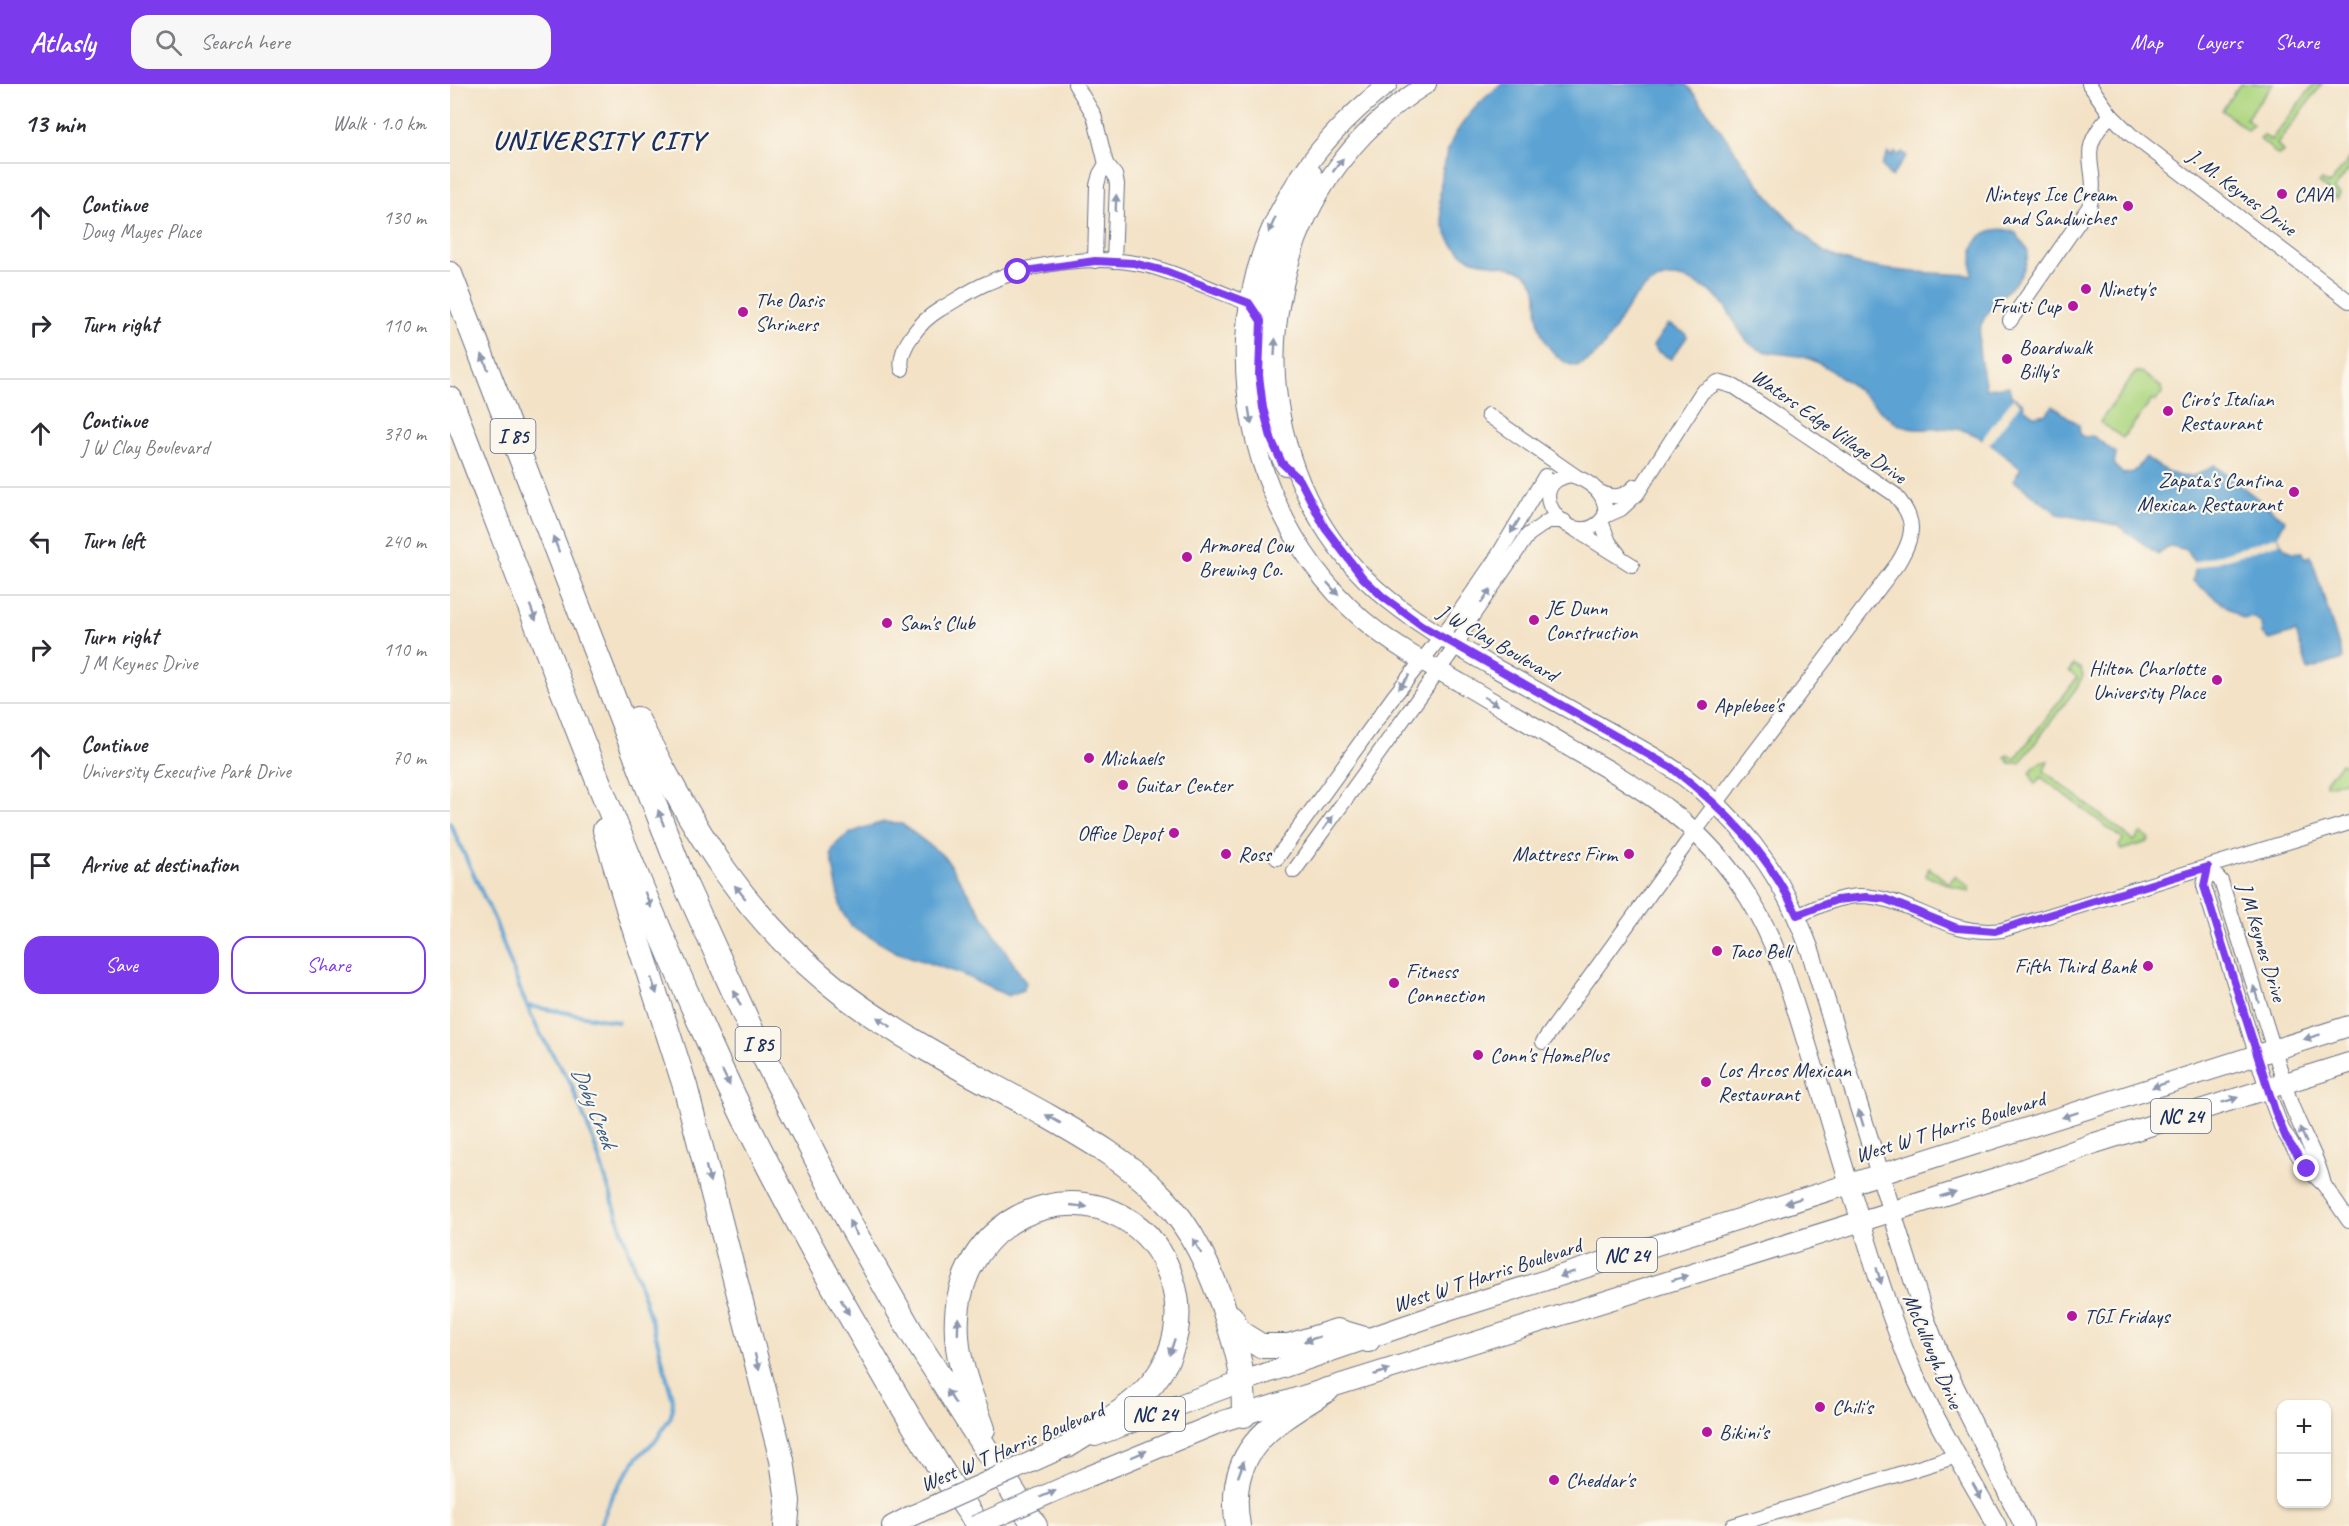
<!DOCTYPE html>
<meta charset="utf-8">
<style>
:root{--surface:#fff;--page:#f7f7f7;--text:#2b2b33;--muted:#7c7c81;--line:#e1e1e2;--accent:#7c3aed}
body{margin:0;font-family:Caveat,sans-serif;background:var(--page);color:var(--text)}
.controls{position:absolute;right:18px;bottom:18px;display:grid;overflow:hidden;border-radius:12px;box-shadow:0 2px 4px #0004}
.controls button{width:54px;height:54px;display:grid;place-items:center;padding:0;border:0;border-bottom:2px solid var(--line);background:var(--surface);color:var(--text);font:30px sans-serif}
.stop{position:absolute;width:18px;height:18px;margin:-14px;border:4px solid #7c3aed;border-radius:50%;background:#fff}
.stop.end{background:#7c3aed;border-color:#fff;box-shadow:0 2px 6px #0008}
.list{margin:0;padding:0;list-style:none}
h2{display:flex;justify-content:space-between;align-items:center;height:78px;margin:0;padding:0 24px;font-size:26px}
h2 small{font-size:20px;font-weight:400;color:var(--muted)}
.list li{display:grid;grid-template-columns:39px 1fr auto;gap:18px;align-items:center;box-sizing:border-box;height:108px;padding:0 24px;border-top:2px solid var(--line)}
.list b{display:block;font-size:22px;white-space:nowrap}
.list p{margin:0;font-size:20px;white-space:nowrap;color:var(--muted)}
.list em{font-size:20px;font-style:normal;color:var(--muted)}
.actions{display:flex;gap:12px;padding:18px 24px}
.actions a{flex:1;padding:14px 0;border:2px solid var(--accent);border-radius:18px;text-align:center;font-size:21px;color:var(--accent)}
.actions .main{background:var(--accent);color:#fff}
.icon{flex:none;width:33px;height:33px;fill:none;stroke:currentColor;stroke-width:2;stroke-linecap:round;stroke-linejoin:round}
.map{position:relative;flex:none;width:1899px;height:1442px;overflow:hidden}
header{display:flex;align-items:center;gap:36px;box-sizing:border-box;height:84px;padding:0 30px;background:var(--accent);color:#fff}
header strong{font-size:28px}
nav{display:flex;gap:33px;margin-inline-start:auto;font-size:21px}
.search{width:420px;height:54px;background:var(--page);display:flex;align-items:center;gap:15px;box-sizing:border-box;padding:0 21px;border-radius:18px;color:var(--muted);font-size:22px}
main{display:flex}
aside{flex:1;background:var(--surface)}
.map>svg:first-child{display:block}
.green{fill:#aed781;stroke:#648370;stroke-width:1.5}
.water{fill:#5ca3d3;stroke:#3c6998;stroke-width:1.5}
.pier{fill:#f3e2c6}
.lines{fill:none;stroke-linecap:round;stroke-linejoin:round}
.stream{stroke:#5ca3d3;stroke-width:4}
.street-casing{stroke:#676e82;stroke-width:16}
.secondary-casing{stroke:#676e82;stroke-width:20}
.primary-casing{stroke:#676e82;stroke-width:22}
.highway-casing{stroke:#676e82;stroke-width:26}
.street{stroke:#fff;stroke-width:14}
.secondary{stroke:#fff;stroke-width:18}
.primary{stroke:#fff;stroke-width:20}
.highway{stroke:#fff;stroke-width:24}
.primary-bridge-casing{stroke:#676e82;stroke-width:22;stroke-linecap:butt}
.primary-bridge{stroke:#fff;stroke-width:20}
.oneway{fill:#8d97ae}
.route{stroke:#7c3aed;stroke-width:8}
.poi-dot{fill:#b5179e;stroke:#fbf7ec;stroke-width:2}
.labels{text-anchor:middle;stroke-width:4.5;stroke-linejoin:round;paint-order:stroke}
.shield{fill:#fbf7ec;stroke:#5e6b89;stroke-width:1.5}
.shield-label{font-size:20px;font-weight:bold;fill:#1b2f5e}
.street-label{font-size:21px;fill:#1b2f5e;stroke:#fbf7ec}
.poi-label{font-size:21px;fill:#1b2f5e;stroke:#fbf7ec;text-anchor:start}
.water-label{font-size:22px;font-style:italic;fill:#325887;stroke:#fbf7ec}
.district-label{font-size:27px;font-weight:bold;letter-spacing:1.5px;fill:#1b2f5e;stroke:#fbf7ec}
</style>
<header>
<strong>Atlasly</strong>
<div class="search"><svg class="icon" aria-label="search" viewBox="0 0 24 24"><circle cx="10" cy="10" r="6"/><path d="M15 15l6 6"/></svg>Search here</div>
<nav><a>Map</a><a>Layers</a><a>Share</a></nav>
</header>
<main>
<aside>
<h2>13 min<small>Walk · 1.0 km</small></h2>
<ul class="list">
<li><svg class="icon" aria-label="ahead" viewBox="0 0 24 24"><path d="M12 20V5M6 11l6-6 6 6"/></svg><div><b>Continue</b><p>Doug Mayes Place</p></div><em>130 m</em></li>
<li><svg class="icon" aria-label="right" viewBox="0 0 24 24"><path d="M7 20v-9h11M14 6l5 5-5 5"/></svg><div><b>Turn right</b></div><em>110 m</em></li>
<li><svg class="icon" aria-label="ahead" viewBox="0 0 24 24"><path d="M12 20V5M6 11l6-6 6 6"/></svg><div><b>Continue</b><p>J W Clay Boulevard</p></div><em>370 m</em></li>
<li><svg class="icon" aria-label="left" viewBox="0 0 24 24"><path d="M17 20v-9H6M10 6l-5 5 5 5"/></svg><div><b>Turn left</b></div><em>240 m</em></li>
<li><svg class="icon" aria-label="right" viewBox="0 0 24 24"><path d="M7 20v-9h11M14 6l5 5-5 5"/></svg><div><b>Turn right</b><p>J M Keynes Drive</p></div><em>110 m</em></li>
<li><svg class="icon" aria-label="ahead" viewBox="0 0 24 24"><path d="M12 20V5M6 11l6-6 6 6"/></svg><div><b>Continue</b><p>University Executive Park Drive</p></div><em>70 m</em></li>
<li><svg class="icon" aria-label="arrive" viewBox="0 0 24 24"><path d="M6 21V4h12l-3 4 3 4H6"/></svg><div><b>Arrive at destination</b></div></li>
</ul>
<div class="actions"><a class="main">Save</a><a>Share</a></div>
</aside>
<div class="map">
<svg width="1899" height="1442" viewBox="0 0 1899 1442">
<rect width="100%" height="100%" fill="#fbf7ec"/>
<filter id="ink" filterUnits="userSpaceOnUse"><feTurbulence type="fractalNoise" baseFrequency=".0167" numOctaves="2"/><feDisplacementMap in="SourceGraphic" scale="12" xChannelSelector="R" yChannelSelector="G"/><feConvolveMatrix kernelMatrix="1 2 1 2 8 2 1 2 1" color-interpolation-filters="sRGB"/></filter>
<filter id="wash" filterUnits="userSpaceOnUse"><feTurbulence type="fractalNoise" baseFrequency=".008" numOctaves="4" result="noise"/><feDisplacementMap in="SourceGraphic" scale="24" xChannelSelector="R" yChannelSelector="G"/><feGaussianBlur stdDeviation="1.35" result="paint"/><feColorMatrix in="noise" values="0 0 0 0 0 0 0 0 0 0 0 0 0 0 0 0 0 1.4 0 .05"/><feComposite in="paint" operator="in"/></filter>
<g filter="url(#wash)">
<rect width="100%" height="100%" fill="#f3e2c6"/>
<g class="green">
<polygon points="1790,0 1823,0 1796,35 1803,41 1797,46 1772,26"/>
<polygon points="1864,0 1872,0 1827,60 1833,68 1828,71 1810,55 1814,52 1821,56"/>
<polygon points="1899,75 1899,85 1884,105 1890,110 1887,115 1869,99 1872,97 1879,101"/>
<polygon points="1691,288 1711,303 1712,309 1705,318 1702,316 1673,354 1650,338 1685,289"/>
<polygon points="1624,581 1631,585 1633,592 1627,603 1570,679 1560,679 1555,673 1559,671 1565,675 1627,594 1619,587"/>
<path d="M1598 677 1594 687 1684 757 1691 749 1699 755 1698 758 1671 766 1669 762 1673 755 1591 693 1585 700 1580 689C1584 681 1590 678 1598 677Z"/>
<polygon points="1891,679 1899,683 1899,696 1876,701 1876,697"/>
<polygon points="1479,784 1499,799 1505,792 1519,803 1519,808 1476,792"/>
</g>
<g class="water">
<path d="M1052 0H1236C1276 48 1306 106 1352 148 1359 154 1365 162 1373 167 1412 189 1478 188 1522 191 1523 183 1521 174 1523 166 1528 146 1550 141 1566 149L1578 167C1578 201 1538 214 1530 245 1526 263 1533 287 1536 305L1559 302 1561 312 1573 319 1574 324 1585 332 1596 330 1603 322 1629 341 1630 350 1634 353 1643 352 1666 369 1664 381 1673 390 1684 388 1696 373C1719 391 1737 402 1764 381L1835 436 1828 450C1830 463 1839 470 1852 468L1855 474 1861 472 1893 575 1858 586 1846 548 1820 556 1812 550 1811 539 1804 533 1793 535 1743 497 1746 481 1737 466 1721 462 1708 470 1667 441 1608 430 1563 396 1571 385C1552 370 1531 348 1506 345 1485 342 1467 350 1448 340 1436 333 1427 323 1417 314 1400 299 1381 284 1360 275 1342 267 1315 274 1299 259 1288 248 1283 233 1274 221 1263 206 1233 189 1214 194 1167 207 1168 271 1126 282 1106 279 1090 255 1088 235 1086 222 1090 207 1081 195 1071 179 1034 183 1017 173 980 151 987 86 1003 54 1015 33 1033 14 1052 0Z"/>
<polygon points="1438,68 1442,72 1445,68 1449,71 1452,68 1457,72 1441,93 1432,82"/>
<polygon points="1218,240 1235,249 1237,253 1221,275 1208,268 1203,262"/>
<path d="M434 738 452 740 495 773 576 899 573 906 558 912 511 890 446 868 401 842 391 826 381 769C390 748 414 744 434 738Z"/>
</g>
<g class="pier">
<polygon points="1563,314 1570,320 1537,363 1530,358"/>
<polygon points="1828,452 1830,459 1744,485 1742,479"/>
</g>
<g class="lines">
<g class="stream">
<polyline points="0,739 45,837 72,911 89,948 121,1000 143,1056 207,1255 223,1318 221,1332 207,1355 187,1374 162,1411 150,1442"/>
<polyline points="79,922 168,938"/>
</g>
</g>
</g>
<g filter="url(#ink)">
<g class="lines">
<g class="street-casing">
<g id="street">
<polyline points="625,0 644,31 656,80"/>
<polyline points="1639,0 1661,31 1680,50 1899,217"/>
<polyline points="645,177 647,101 650,90 656,80 665,91 667,100 664,177"/>
<path d="M1560 237 1639 123C1653 83 1621 71 1661 31"/>
<path d="M452 285C447 264 472 236 489 226 505 217 520 206 537 199 584 178 649 169 699 182 736 192 771 210 807 222"/>
<polyline points="1038,331 1127,393"/>
<path d="M1121 391C1140 397 1158 410 1155 432 1124 475 1066 400 1121 391Z"/>
<path d="M1148 407C1162 415 1174 414 1185 402"/>
<polyline points="1151,437 1159,458 1169,471"/>
<polyline points="1126,446 1182,481"/>
<polyline points="827,774 944,612 1004,536 1047,473 1095,392"/>
<polyline points="1758,783 1754,802 1817,1005 1832,1045 1857,1085 1874,1101 1899,1137"/>
<path d="M1758 783 1771 797 1841 1020C1851 1047 1868 1073 1874 1101"/>
<polyline points="844,787 1006,562 1023,531 1078,451 1098,437 1114,437"/>
<path d="M1347 832C1367 823 1387 813 1409 812 1461 812 1494 854 1552 846L1899 739"/>
<path d="M1093 958 1246 746 1448 479C1465 451 1467 435 1444 410L1285 303 1268 298 1252 308 1187 410 1171 425 1155 432"/>
<polyline points="1282,1442 1507,1372"/>
</g>
</g>
<g class="secondary-casing">
<g id="secondary">
<path d="M938 0C856 63 800 150 795 256 791 360 833 465 912 535 941 560 975 579 1009 598 1047 621 1086 643 1124 666 1196 707 1254 741 1299 814 1326 857 1340 905 1355 954 1372 1008 1387 1062 1404 1116 1422 1173 1439 1231 1462 1285 1486 1340 1518 1390 1547 1442"/>
<path d="M977 0C901 47 848 123 832 211 820 269 825 328 845 384 884 490 953 532 1047 585 1085 606 1122 627 1160 648 1192 666 1225 683 1253 708 1304 752 1337 803 1360 866L1475 1234 1491 1275 1574 1442"/>
<polyline points="799,219 811,237 809,280 813,324 822,357 835,382"/>
<path d="M828 230 817 219C810 193 850 115 863 90"/>
</g>
</g>
<g class="primary-casing">
<g id="primary">
<polyline points="645,1352 794,1297 995,1228 1899,942"/>
<polyline points="635,1394 773,1337 1549,1094 1645,1059 1899,979"/>
<polyline points="442,1442 459,1433"/>
</g>
</g>
<g class="highway-casing">
<g id="highway">
<polyline points="0,190 236,802 309,963 401,1142 461,1248 585,1442"/>
<path d="M0 315C84 531 164 750 260 961 306 1064 360 1163 417 1261 452 1322 488 1385 529 1442"/>
<path d="M187 635C243 746 296 837 398 914 459 959 528 993 594 1030 636 1054 679 1078 712 1113 742 1144 759 1183 773 1222 787 1265 794 1285 794 1331"/>
<polyline points="155,746 180,831 235,1002 332,1376 338,1417 336,1442"/>
<polyline points="781,1233 790,1249 811,1262 839,1262 887,1247 918,1256"/>
<path d="M533 1345C524 1319 512 1291 508 1263 489 1106 688 1067 724 1203 732 1233 726 1264 709 1290 688 1322 648 1342 617 1362"/>
<path d="M788 1442C775 1366 820 1341 877 1306"/>
</g>
</g>
<use href="#street" class="street"/>
<use href="#secondary" class="secondary"/>
<use href="#primary" class="primary"/>
<use href="#highway" class="highway"/>
<g class="primary-bridge-casing">
<g id="primary-bridge">
<polyline points="459,1433 617,1362"/>
<polyline points="525,1442 635,1394"/>
</g>
</g>
<use href="#primary-bridge" class="primary-bridge"/>
</g>
<defs><path id="oneway-solid" d="M-6-.8H1V-3.2L6.5 0L1 3.2V.8H-6Z" transform="scale(1.5)"/></defs>
<g class="oneway">
<use href="#oneway-solid" transform="translate(888 81) rotate(-53)"/>
<use href="#oneway-solid" transform="translate(666 119) rotate(-88)"/>
<use href="#oneway-solid" transform="translate(822 141) rotate(114)"/>
<use href="#oneway-solid" transform="translate(825 263) rotate(-87)"/>
<use href="#oneway-solid" transform="translate(35 278) rotate(-111)"/>
<use href="#oneway-solid" transform="translate(800 332) rotate(81)"/>
<use href="#oneway-solid" transform="translate(1065 442) rotate(121)"/>
<use href="#oneway-solid" transform="translate(106 460) rotate(-111)"/>
<use href="#oneway-solid" transform="translate(883 505) rotate(48)"/>
<use href="#oneway-solid" transform="translate(1036 512) rotate(-56)"/>
<use href="#oneway-solid" transform="translate(83 529) rotate(69)"/>
<use href="#oneway-solid" transform="translate(954 598) rotate(127)"/>
<use href="#oneway-solid" transform="translate(1041 617) rotate(30)"/>
<use href="#oneway-solid" transform="translate(211 734) rotate(-110)"/>
<use href="#oneway-solid" transform="translate(878 739) rotate(-54)"/>
<use href="#oneway-solid" transform="translate(290 808) rotate(-129)"/>
<use href="#oneway-solid" transform="translate(198 816) rotate(68)"/>
<use href="#oneway-solid" transform="translate(204 902) rotate(71)"/>
<use href="#oneway-solid" transform="translate(1806 910) rotate(-108)"/>
<use href="#oneway-solid" transform="translate(287 914) rotate(-115)"/>
<use href="#oneway-solid" transform="translate(434 938) rotate(-146)"/>
<use href="#oneway-solid" transform="translate(1862 953) rotate(163)"/>
<use href="#oneway-solid" transform="translate(276 994) rotate(64)"/>
<use href="#oneway-solid" transform="translate(1710 1001) rotate(162)"/>
<use href="#oneway-solid" transform="translate(1780 1016) rotate(-18)"/>
<use href="#oneway-solid" transform="translate(1620 1031) rotate(162)"/>
<use href="#oneway-solid" transform="translate(1411 1034) rotate(-107)"/>
<use href="#oneway-solid" transform="translate(603 1035) rotate(-151)"/>
<use href="#oneway-solid" transform="translate(1853 1051) rotate(-114)"/>
<use href="#oneway-solid" transform="translate(258 1090) rotate(76)"/>
<use href="#oneway-solid" transform="translate(1498 1110) rotate(-17)"/>
<use href="#oneway-solid" transform="translate(1343 1117) rotate(162)"/>
<use href="#oneway-solid" transform="translate(629 1122) rotate(6)"/>
<use href="#oneway-solid" transform="translate(403 1144) rotate(-119)"/>
<use href="#oneway-solid" transform="translate(747 1162) rotate(-120)"/>
<use href="#oneway-solid" transform="translate(1117 1190) rotate(162)"/>
<use href="#oneway-solid" transform="translate(1429 1192) rotate(73)"/>
<use href="#oneway-solid" transform="translate(1230 1194) rotate(-17)"/>
<use href="#oneway-solid" transform="translate(395 1223) rotate(61)"/>
<use href="#oneway-solid" transform="translate(508 1242) rotate(-89)"/>
<use href="#oneway-solid" transform="translate(862 1255) rotate(163)"/>
<use href="#oneway-solid" transform="translate(722 1263) rotate(108)"/>
<use href="#oneway-solid" transform="translate(307 1278) rotate(76)"/>
<use href="#oneway-solid" transform="translate(932 1288) rotate(-18)"/>
<use href="#oneway-solid" transform="translate(501 1313) rotate(-123)"/>
<use href="#oneway-solid" transform="translate(689 1370) rotate(-23)"/>
<use href="#oneway-solid" transform="translate(791 1385) rotate(-70)"/>
<use href="#oneway-solid" transform="translate(1527 1407) rotate(60)"/>
<use href="#oneway-solid" transform="translate(598 1410) rotate(-23)"/>
</g>
</g>
<g class="lines" filter="url(#ink)">
<path class="route" d="M568 188 645 177 684 179 715 187 799 219 811 237 809 291 813 324 822 357 832 379 850 396 875 444 913 494 933 513 974 543 1222 684C1275 725 1319 770 1347 831L1386 816 1416 813 1435 815 1507 844 1545 847 1758 783 1754 802 1825 1027 1836 1054 1857 1085"/>
</g>
<g class="poi-dot">
<circle cx="1832" cy="110" r="6"/>
<circle cx="1678" cy="122" r="6"/>
<circle cx="1636" cy="205" r="6"/>
<circle cx="1623" cy="222" r="6"/>
<circle cx="293" cy="228" r="6"/>
<circle cx="1557" cy="275" r="6"/>
<circle cx="1718" cy="327" r="6"/>
<circle cx="1844" cy="408" r="6"/>
<circle cx="737" cy="473" r="6"/>
<circle cx="1084" cy="536" r="6"/>
<circle cx="437" cy="539" r="6"/>
<circle cx="1767" cy="596" r="6"/>
<circle cx="1252" cy="621" r="6"/>
<circle cx="639" cy="674" r="6"/>
<circle cx="673" cy="701" r="6"/>
<circle cx="724" cy="749" r="6"/>
<circle cx="776" cy="770" r="6"/>
<circle cx="1179" cy="770" r="6"/>
<circle cx="1267" cy="867" r="6"/>
<circle cx="1698" cy="882" r="6"/>
<circle cx="944" cy="899" r="6"/>
<circle cx="1028" cy="971" r="6"/>
<circle cx="1256" cy="998" r="6"/>
<circle cx="1622" cy="1232" r="6"/>
<circle cx="1370" cy="1323" r="6"/>
<circle cx="1257" cy="1348" r="6"/>
<circle cx="1104" cy="1396" r="6"/>
</g>
<g class="labels">
<g class="shield">
<rect x="40.5" y="335" width="45" height="34" rx="4.5"/>
<rect x="285.5" y="943" width="45" height="34" rx="4.5"/>
<rect x="1701" y="1015" width="60" height="34" rx="4.5"/>
<rect x="1147" y="1154" width="60" height="34" rx="4.5"/>
<rect x="675" y="1313" width="60" height="34" rx="4.5"/>
</g>
<g class="shield-label">
<text x="63" y="359">I 85</text>
<text x="308" y="967">I 85</text>
<text x="1731" y="1039">NC 24</text>
<text x="1177" y="1178">NC 24</text>
<text x="705" y="1337">NC 24</text>
</g>
<g class="street-label">
<text transform="translate(1792 108) rotate(37)" y="7">J. M. Keynes Drive</text>
<text transform="translate(1379 342) rotate(35)" y="7">Waters Edge Village Drive</text>
<text transform="translate(1048 559) rotate(30)" y="7">J W Clay Boulevard</text>
<text transform="translate(1812 858) rotate(73)" y="7">J M Keynes Drive</text>
<text transform="translate(1500 1043) rotate(-17)" y="7">West W T Harris Boulevard</text>
<text transform="translate(1037 1191) rotate(-18)" y="7">West W T Harris Boulevard</text>
<text transform="translate(1483 1267) rotate(67)" y="7">McCullough Drive</text>
<text transform="translate(562 1363) rotate(-23)" y="7">West W T Harris Boulevard</text>
</g>
<g class="poi-label">
<text x="1666" y="117" text-anchor="end">Ninteys Ice Cream<tspan x="1666" dy="24">and Sandwiches</tspan></text>
<text x="1844" y="117">CAVA</text>
<text x="1648" y="212">Ninety's</text>
<text x="305" y="223">The Oasis<tspan x="305" dy="24">Shriners</tspan></text>
<text x="1611" y="229" text-anchor="end">Fruiti Cup</text>
<text x="1569" y="270">Boardwalk<tspan x="1569" dy="24">Billy's</tspan></text>
<text x="1730" y="322">Ciro's Italian<tspan x="1730" dy="24">Restaurant</tspan></text>
<text x="1832" y="403" text-anchor="end">Zapata's Cantina<tspan x="1832" dy="24">Mexican Restaurant</tspan></text>
<text x="749" y="468">Armored Cow<tspan x="749" dy="24">Brewing Co.</tspan></text>
<text x="1096" y="531">JE Dunn<tspan x="1096" dy="24">Construction</tspan></text>
<text x="449" y="546">Sam's Club</text>
<text x="1755" y="591" text-anchor="end">Hilton Charlotte<tspan x="1755" dy="24">University Place</tspan></text>
<text x="1264" y="628">Applebee's</text>
<text x="651" y="681">Michaels</text>
<text x="685" y="708">Guitar Center</text>
<text x="712" y="756" text-anchor="end">Office Depot</text>
<text x="788" y="777">Ross</text>
<text x="1167" y="777" text-anchor="end">Mattress Firm</text>
<text x="1279" y="874">Taco Bell</text>
<text x="1686" y="889" text-anchor="end">Fifth Third Bank</text>
<text x="956" y="894">Fitness<tspan x="956" dy="24">Connection</tspan></text>
<text x="1040" y="978">Conn's HomePlus</text>
<text x="1268" y="993">Los Arcos Mexican<tspan x="1268" dy="24">Restaurant</tspan></text>
<text x="1634" y="1239">TGI Fridays</text>
<text x="1382" y="1330">Chili's</text>
<text x="1269" y="1355">Bikini's</text>
<text x="1116" y="1403">Cheddar's</text>
</g>
<g class="water-label">
<text transform="translate(145 1023) rotate(68)" y="8">Doby Creek</text>
</g>
<g class="district-label">
<text x="149" y="65">UNIVERSITY CITY</text>
</g>
</g>
</svg>
<div class="controls">
<button>+</button>
<button>−</button>
</div>
<div class="stop" style="left:568px;top:188px"></div>
<div class="stop end" style="left:1857px;top:1085px"></div>
</div>
</main>
